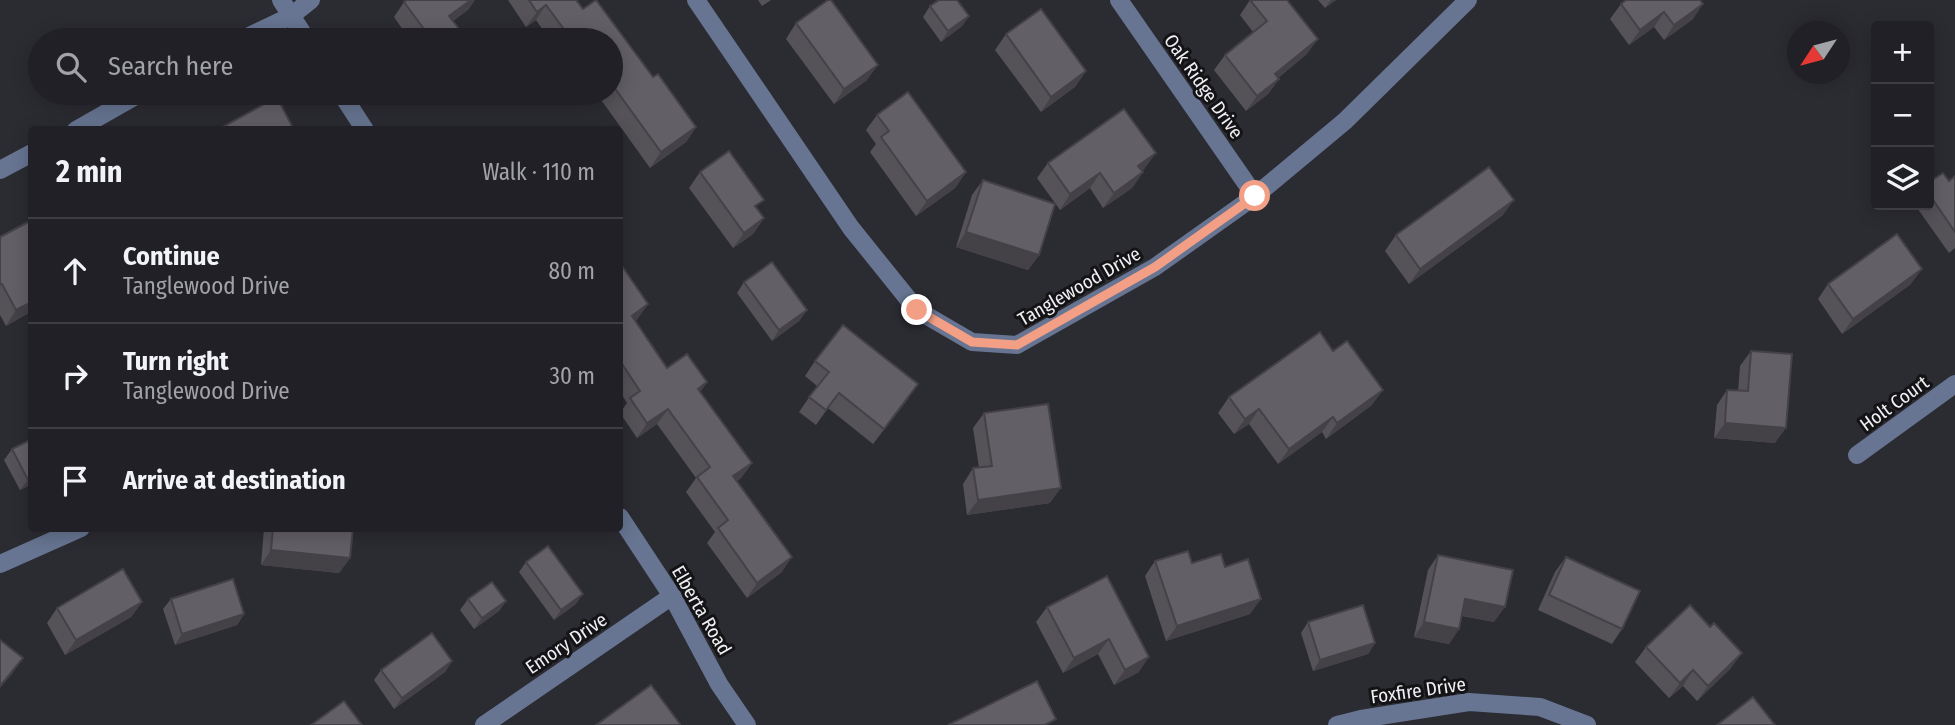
<!DOCTYPE html>
<meta charset="utf-8">
<style>
:root{--surface:#202026;--page:#2d2d32;--text:#f1f3f6;--muted:#a2a3a7;--line:#3d3e43}
body{margin:0;font-family:"Fira Sans Condensed",sans-serif;background:var(--page);color:var(--text)}
.controls{position:absolute;right:21px;top:21px;display:grid;overflow:hidden;border-radius:7px;box-shadow:0 4px 18px #0003}
.controls button{width:63px;height:63px;display:grid;place-items:center;padding:0;border:0;border-bottom:2px solid var(--line);background:var(--surface);color:var(--text);font:35px sans-serif}
.compass{position:absolute;left:1787px;top:21px;width:63px;height:63px;border-radius:50%;background:var(--surface);box-shadow:0 4px 18px #0003;rotate:234deg}
.stop{position:absolute;width:21px;height:21px;margin:-16px;border:5px solid #f39f85;border-radius:50%;background:#fff}
.stop.end{background:#f39f85;border-color:#fff;box-shadow:0 2px 7px #0008}
.list{margin:0;padding:0;list-style:none}
h2{display:flex;justify-content:space-between;align-items:center;height:91px;margin:0;padding:0 28px;font-size:30px}
h2 small{font-size:23px;font-weight:400;color:var(--muted)}
.list li{display:grid;grid-template-columns:46px 1fr auto;gap:21px;align-items:center;box-sizing:border-box;height:105px;padding:0 28px;border-top:2px solid var(--line)}
.list b{display:block;font-size:26px;white-space:nowrap}
.list p{margin:0;font-size:23px;white-space:nowrap;color:var(--muted)}
.list em{font-size:23px;font-style:normal;color:var(--muted)}
.icon{flex:none;width:38px;height:38px;fill:none;stroke:currentColor;stroke-width:2;stroke-linecap:round;stroke-linejoin:round}
.map{position:relative;flex:none;width:1955px;height:725px;overflow:hidden}
.search{position:absolute;background:var(--surface);box-shadow:0 4px 18px #0003;left:28px;top:28px;width:595px;height:77px;display:flex;align-items:center;gap:18px;box-sizing:border-box;padding:0 24px;border-radius:38px;color:var(--muted);font-size:26px}
.panel{position:absolute;background:var(--surface);box-shadow:0 4px 18px #0003;left:28px;top:126px;width:595px;height:406px;border-radius:7px}
.map>svg:first-child{display:block}
.lines{fill:none;stroke-linecap:round;stroke-linejoin:round}
.minor{stroke:#677592;stroke-width:18}
.wall{fill:#555258}
.shaded-wall{fill:#454247}
.building{fill:#635f66;stroke:#454247;stroke-width:2}
.route{stroke:#f39f85;stroke-width:9}
.labels{text-anchor:middle;stroke-width:6;stroke-linejoin:round;paint-order:stroke}
.street-label{font-size:19px;fill:#f0f0f4;stroke:#141417}
</style>
<div class="map">
<svg width="1955" height="725" viewBox="0 0 1955 725">
<rect width="100%" height="100%" fill="#2b2b32"/>
<g class="lines">
<g class="minor">
<polyline points="281,0 307,40"/>
<polyline points="696,0 851,228 917,310 972,342 1017,345 1155,267 1255,196 1345,121 1468,0"/>
<polyline points="1119,0 1255,196"/>
<polyline points="241,40 291,16 311,0"/>
<polyline points="341,93 365,130"/>
<polyline points="76,130 141,93"/>
<polyline points="0,170 32,153"/>
<polyline points="1857,455 1955,384"/>
<polyline points="620,517 672,596 719,684 747,725"/>
<polyline points="0,564 81,528"/>
<polyline points="484,725 672,596"/>
<polyline points="1337,725 1361,719 1469,702 1540,707 1587,725"/>
</g>
</g>
<g class="wall">
<polygon points="508,0 576,0 583,9 596,0 653,77 658,74 696,127 686,142 650,168 599,97 594,101 589,93 611,93 611,40 550,40 536,20 526,27"/>
<polygon points="758,0 771,0 762,6"/>
<polygon points="1250,0 1307,54 1278,78 1279,79 1268,94 1246,111 1214,70 1225,55 1253,32 1240,15"/>
<polygon points="1318,0 1336,0 1325,8"/>
<polygon points="1626,0 1693,19 1664,40 1654,27 1629,45 1610,19 1621,4"/>
<polygon points="404,2 469,9 453,21 460,30 452,40 410,40 394,17"/>
<polygon points="930,6 969,16 962,26 941,42 923,17"/>
<polygon points="796,23 867,80 834,104 786,39"/>
<polygon points="1006,34 1076,86 1041,112 995,50"/>
<polygon points="877,115 966,172 955,188 916,216 870,152 876,144 866,130"/>
<polygon points="1048,163 1145,168 1142,171 1143,172 1132,188 1103,208 1090,188 1060,210 1037,178"/>
<polygon points="700,172 758,209 764,218 753,234 733,248 689,188"/>
<polygon points="1955,176 1955,248 1949,253 1915,205 1929,205 1929,182 1949,181"/>
<polygon points="983,180 1039,255 1028,270 956,247 972,195"/>
<polygon points="1503,215 1409,284 1385,251 1396,235"/>
<polygon points="32,220 32,311 6,326 0,315 0,237"/>
<polygon points="620,263 648,304 635,321 667,368 707,382 700,392 752,463 741,478 737,481 782,572 747,598 707,543 715,532 686,492 696,478 657,424 637,438 620,413 627,403 620,392"/>
<polygon points="744,282 807,310 799,321 772,341 737,293"/>
<polygon points="1828,284 1911,284 1842,334 1818,299"/>
<polygon points="1751,351 1775,443 1714,438 1717,405 1727,390 1738,391 1740,366"/>
<polygon points="815,361 908,399 873,444 828,408 816,425 799,412 817,386 805,376"/>
<polygon points="1229,397 1372,405 1326,439 1322,432 1278,464 1249,424 1234,434 1218,413"/>
<polygon points="984,413 1050,503 967,515 963,484 973,468 979,468 973,428"/>
<polygon points="32,439 32,484 20,490 4,460 12,449"/>
<polygon points="264,528 353,528 350,558 339,573 261,565"/>
<polygon points="1438,555 1494,622 1462,616 1459,629 1449,644 1414,637 1428,570"/>
<polygon points="1566,557 1622,629 1612,644 1538,610 1555,572"/>
<polygon points="1155,561 1192,563 1225,567 1250,614 1166,641 1145,576"/>
<polygon points="526,562 576,604 554,620 519,572"/>
<polygon points="1107,576 1139,672 1114,685 1098,654 1063,673 1036,622 1047,607"/>
<polygon points="171,599 244,614 237,625 175,645 163,609"/>
<polygon points="468,599 506,601 499,611 474,629 460,610"/>
<polygon points="142,602 131,617 65,655 47,623 57,608"/>
<polygon points="1308,622 1375,643 1368,654 1313,671 1301,633"/>
<polygon points="1646,647 1731,668 1697,701 1683,686 1669,698 1635,662"/>
<polygon points="452,661 445,672 394,709 374,680 381,670"/>
</g>
<g class="shaded-wall">
<polygon points="471,0 475,0 469,9 439,31 449,16"/>
<polygon points="1331,0 1336,0 1325,8"/>
<polygon points="1703,4 1693,19 1664,40 1674,25"/>
<polygon points="546,5 536,20 526,27 537,12"/>
<polygon points="1664,12 1654,27 1629,45 1640,30"/>
<polygon points="969,16 962,26 941,42 948,31"/>
<polygon points="460,30 452,40 445,40"/>
<polygon points="1318,39 1307,54 1264,89 1275,74"/>
<polygon points="878,65 867,80 834,104 844,89"/>
<polygon points="1086,71 1076,86 1041,112 1051,97"/>
<polygon points="1279,79 1268,94 1246,111 1257,96"/>
<polygon points="696,127 686,142 650,168 661,152"/>
<polygon points="1156,153 1145,168 1128,181 1138,166"/>
<polygon points="966,172 955,188 916,216 927,201"/>
<polygon points="1143,172 1132,188 1103,208 1114,193"/>
<polygon points="1100,173 1090,188 1060,210 1070,194"/>
<polygon points="1514,200 1503,215 1409,284 1420,269"/>
<polygon points="764,218 753,234 733,248 744,233"/>
<polygon points="966,232 1039,255 1028,270 956,247"/>
<polygon points="1922,269 1911,284 1842,334 1853,319"/>
<polygon points="32,302 32,311 6,326 16,310"/>
<polygon points="648,304 637,320 621,331 632,316"/>
<polygon points="807,310 799,321 772,341 779,330"/>
<polygon points="707,382 696,398 698,389"/>
<polygon points="918,384 908,399 873,444 884,429"/>
<polygon points="1383,390 1372,405 1326,439 1337,423"/>
<polygon points="668,409 657,424 637,438 647,423"/>
<polygon points="1259,409 1249,424 1234,434 1245,419"/>
<polygon points="1333,417 1322,432 1278,464 1289,449"/>
<polygon points="1725,423 1786,428 1775,443 1714,438"/>
<polygon points="752,463 741,478 723,491 733,476"/>
<polygon points="32,478 32,484 20,490 28,480"/>
<polygon points="1061,488 1050,503 967,515 978,500"/>
<polygon points="271,550 350,558 339,573 261,565"/>
<polygon points="792,557 782,572 747,598 757,583"/>
<polygon points="583,594 576,604 554,620 561,610"/>
<polygon points="1261,599 1250,614 1166,641 1177,626"/>
<polygon points="1465,599 1505,607 1494,622 1455,614"/>
<polygon points="506,601 499,611 474,629 482,618"/>
<polygon points="142,602 131,617 65,655 76,640"/>
<polygon points="244,614 237,625 175,645 182,634"/>
<polygon points="1424,622 1459,629 1449,644 1414,637"/>
<polygon points="1109,639 1098,654 1063,673 1074,658"/>
<polygon points="1375,643 1368,654 1313,671 1320,660"/>
<polygon points="1742,653 1731,668 1697,701 1708,686"/>
<polygon points="1149,657 1139,672 1114,685 1125,670"/>
<polygon points="23,658 12,674 0,688 0,686"/>
<polygon points="452,661 445,672 394,709 402,698"/>
<polygon points="1693,670 1683,686 1669,698 1680,683"/>
</g>
<g class="building">
<polygon points="407,0 471,0 449,16 460,30 445,40 432,40 404,2"/>
<polygon points="529,0 576,0 583,9 596,0 653,77 658,74 696,127 661,152 611,83 611,40 572,40 546,5 537,12"/>
<polygon points="828,0 831,0 878,65 844,89 796,23"/>
<polygon points="939,0 957,0 969,16 948,31 930,6"/>
<polygon points="1250,0 1287,0 1318,39 1275,74 1279,79 1257,96 1225,55 1267,21"/>
<polygon points="1626,0 1700,0 1703,4 1674,25 1664,12 1640,30 1621,4"/>
<polygon points="1041,9 1086,71 1051,97 1006,34"/>
<polygon points="908,92 966,172 927,201 881,137 889,131 877,115"/>
<polygon points="277,97 294,130 217,130"/>
<polygon points="1124,109 1156,153 1138,166 1143,172 1114,193 1100,173 1070,194 1048,163"/>
<polygon points="729,151 764,200 755,206 764,218 744,233 700,172"/>
<polygon points="1489,167 1514,200 1420,269 1396,235"/>
<polygon points="1943,173 1949,181 1955,176 1955,232 1929,194 1929,182"/>
<polygon points="983,180 1055,204 1039,255 966,232"/>
<polygon points="32,220 32,302 16,310 2,284 0,285 0,237"/>
<polygon points="1897,234 1922,269 1853,319 1828,284"/>
<polygon points="772,262 807,310 779,330 744,282"/>
<polygon points="620,263 648,304 632,316 667,368 687,354 707,382 698,389 752,463 733,476 792,557 757,583 718,528 728,520 697,477 710,467 668,409 647,423 630,398 640,391 620,361"/>
<polygon points="843,325 918,384 884,429 839,393 826,410 809,397 829,372 815,361"/>
<polygon points="1320,332 1333,351 1347,341 1383,390 1337,423 1333,417 1289,449 1259,409 1245,419 1229,397"/>
<polygon points="1751,351 1792,354 1786,428 1725,423 1727,390 1748,391"/>
<polygon points="1048,404 1061,488 978,500 973,468 992,466 984,413"/>
<polygon points="32,439 32,478 28,480 12,449"/>
<polygon points="273,528 353,528 350,558 271,550"/>
<polygon points="548,546 583,594 561,610 526,562"/>
<polygon points="1188,551 1192,563 1221,554 1225,567 1248,559 1261,599 1177,626 1155,561"/>
<polygon points="1438,555 1513,570 1505,607 1465,599 1459,629 1424,622"/>
<polygon points="1566,557 1640,591 1622,629 1549,595"/>
<polygon points="123,569 142,602 76,640 57,608"/>
<polygon points="1107,576 1149,657 1125,670 1109,639 1074,658 1047,607"/>
<polygon points="233,579 244,614 182,634 171,599"/>
<polygon points="492,582 506,601 482,618 468,599"/>
<polygon points="1363,605 1375,643 1320,660 1308,622"/>
<polygon points="1690,605 1710,627 1714,623 1742,653 1708,686 1693,670 1680,683 1646,647"/>
<polygon points="432,633 452,661 402,698 381,670"/>
<polygon points="0,640 23,658 0,686"/>
<polygon points="1037,681 1056,719 1045,725 948,725"/>
<polygon points="651,685 680,724 679,725 596,725"/>
<polygon points="1753,697 1775,725 1717,725"/>
<polygon points="344,701 362,725 311,725"/>
</g>
<g class="lines">
<polyline class="route" points="917,310 972,342 1017,345 1155,267 1255,196"/>
</g>
<g class="labels">
<g class="street-label">
<text transform="translate(1204 86) rotate(55)" y="7">Oak Ridge Drive</text>
<text transform="translate(1079 286) rotate(-30)" y="7">Tanglewood Drive</text>
<text transform="translate(1894 403) rotate(-36)" y="7">Holt Court</text>
<text transform="translate(702 610) rotate(60)" y="7">Elberta Road</text>
<text transform="translate(566 643) rotate(-34)" y="7">Emory Drive</text>
<text transform="translate(1418 690) rotate(-8)" y="7">Foxfire Drive</text>
</g>
</g>
</svg>
<div class="controls">
<button>+</button>
<button>−</button>
<button><svg class="icon" aria-label="layers" viewBox="0 0 24 24"><path d="M12 4l9 5-9 5-9-5zM3 14l9 5 9-5"/></svg></button>
</div>
<svg class="compass" viewBox="-18 -18 36 36"><path d="M0-13l5 13h-10z" fill="#e53935"/><path d="M0 13l5-13h-10z" fill="#a2a3a7"/></svg>
<div class="stop" style="left:1255px;top:196px"></div>
<div class="stop end" style="left:917px;top:310px"></div>
<div class="search"><svg class="icon" aria-label="search" viewBox="0 0 24 24"><circle cx="10" cy="10" r="6"/><path d="M15 15l6 6"/></svg>Search here</div>
<section class="panel">
<h2>2 min<small>Walk · 110 m</small></h2>
<ul class="list">
<li><svg class="icon" aria-label="ahead" viewBox="0 0 24 24"><path d="M12 20V5M6 11l6-6 6 6"/></svg><div><b>Continue</b><p>Tanglewood Drive</p></div><em>80 m</em></li>
<li><svg class="icon" aria-label="right" viewBox="0 0 24 24"><path d="M7 20v-9h11M14 6l5 5-5 5"/></svg><div><b>Turn right</b><p>Tanglewood Drive</p></div><em>30 m</em></li>
<li><svg class="icon" aria-label="arrive" viewBox="0 0 24 24"><path d="M6 21V4h12l-3 4 3 4H6"/></svg><div><b>Arrive at destination</b></div></li>
</ul>
</section>
</div>
